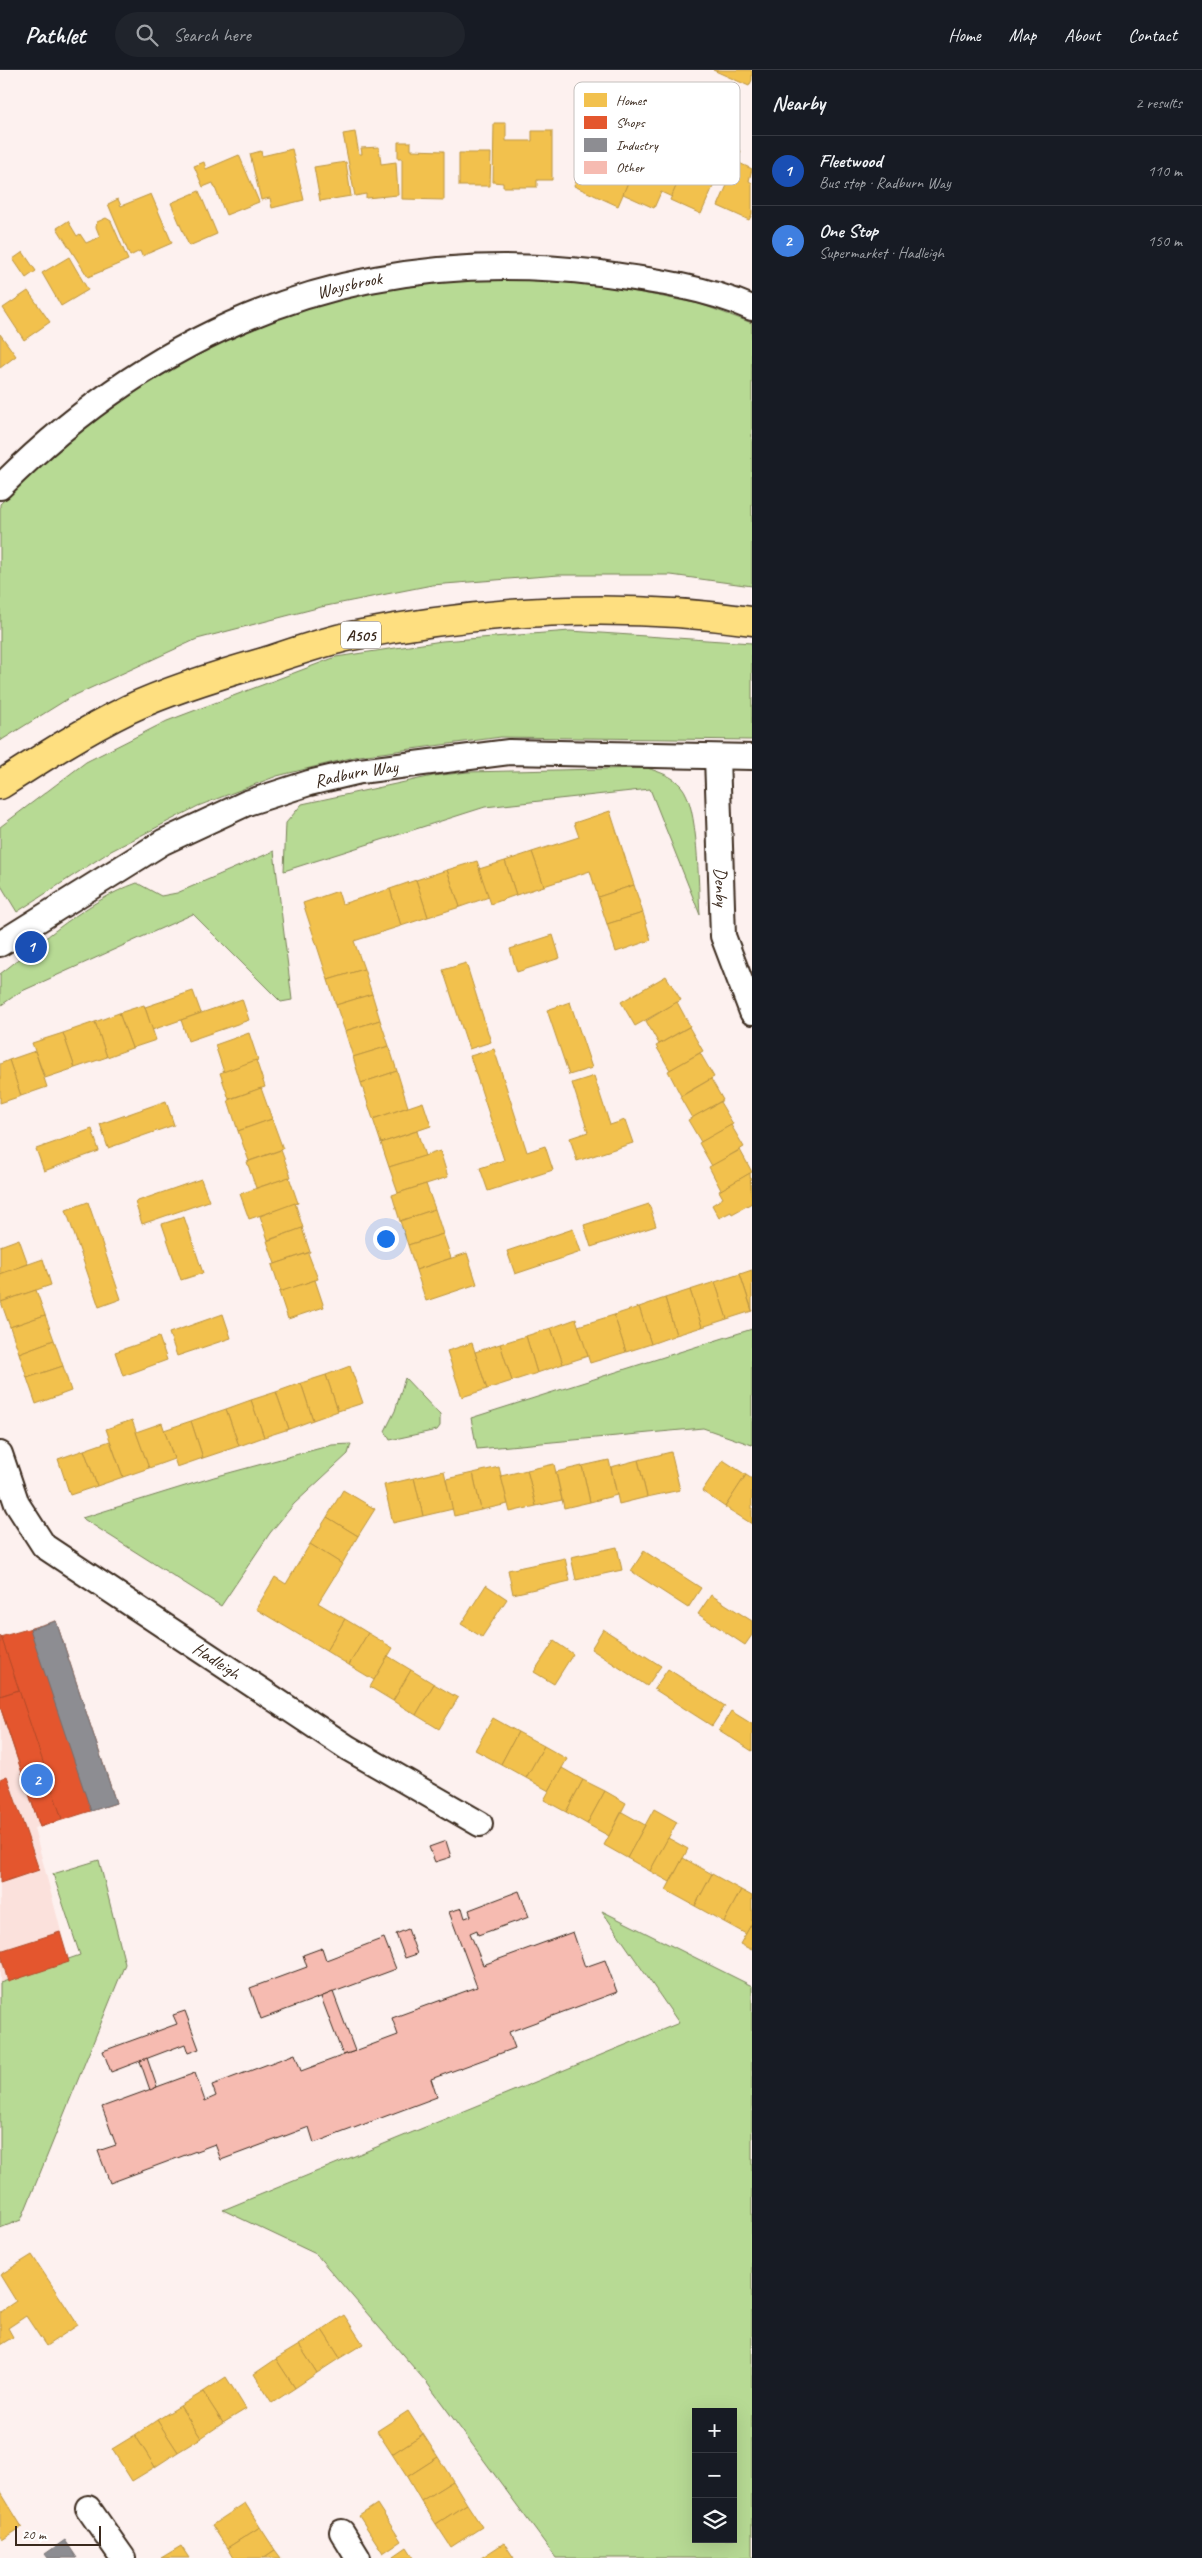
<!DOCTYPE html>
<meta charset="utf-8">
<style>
:root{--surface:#171b24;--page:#20242c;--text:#f1f3f6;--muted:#9ea1a6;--line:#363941;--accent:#2563eb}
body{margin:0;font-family:Caveat,sans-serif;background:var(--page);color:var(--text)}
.controls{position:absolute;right:15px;bottom:15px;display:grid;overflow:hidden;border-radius:0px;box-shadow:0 5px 20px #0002}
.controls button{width:45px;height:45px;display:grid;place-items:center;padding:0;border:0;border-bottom:1px solid var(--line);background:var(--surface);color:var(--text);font:25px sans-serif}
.scale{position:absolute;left:15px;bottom:12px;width:86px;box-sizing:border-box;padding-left:5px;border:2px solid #3b2a1e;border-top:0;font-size:14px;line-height:18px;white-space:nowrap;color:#3b2a1e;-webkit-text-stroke:4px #fff;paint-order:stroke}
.you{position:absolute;left:385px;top:1168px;width:18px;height:18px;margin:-12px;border:4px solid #fff;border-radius:50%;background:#1a73e8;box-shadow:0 0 0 8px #1a73e833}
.badge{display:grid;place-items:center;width:32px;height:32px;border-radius:50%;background:var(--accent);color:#fff;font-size:16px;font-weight:700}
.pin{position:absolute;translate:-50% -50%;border:2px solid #fff;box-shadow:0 1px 5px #0006}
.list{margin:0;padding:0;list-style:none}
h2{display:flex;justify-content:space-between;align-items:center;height:65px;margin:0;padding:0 20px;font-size:21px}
h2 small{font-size:16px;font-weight:400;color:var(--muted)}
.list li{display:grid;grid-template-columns:32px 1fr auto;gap:15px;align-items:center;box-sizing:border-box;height:70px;padding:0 20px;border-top:1px solid var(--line)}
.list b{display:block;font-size:19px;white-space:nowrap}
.list p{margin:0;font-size:16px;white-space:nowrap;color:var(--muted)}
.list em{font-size:16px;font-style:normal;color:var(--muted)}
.icon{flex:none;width:28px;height:28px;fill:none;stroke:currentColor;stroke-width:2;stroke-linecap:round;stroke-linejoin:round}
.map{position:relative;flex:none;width:752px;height:2488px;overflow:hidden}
header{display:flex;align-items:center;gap:30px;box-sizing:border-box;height:70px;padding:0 25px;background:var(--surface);border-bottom:1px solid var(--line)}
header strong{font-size:24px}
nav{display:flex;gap:28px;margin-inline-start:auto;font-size:18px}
.search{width:350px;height:45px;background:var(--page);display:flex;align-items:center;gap:12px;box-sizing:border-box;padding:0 18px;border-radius:28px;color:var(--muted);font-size:19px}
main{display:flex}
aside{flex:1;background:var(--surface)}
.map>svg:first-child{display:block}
.built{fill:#fbe1dc}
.green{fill:#b7da94;stroke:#798259;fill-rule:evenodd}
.homes{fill:#f2c14e;stroke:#bb9440}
.shops{fill:#e4572e;stroke:#b14a29}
.industry{fill:#8d8d92;stroke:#746f6f}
.building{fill:#f6bbb1;stroke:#3b2a1e}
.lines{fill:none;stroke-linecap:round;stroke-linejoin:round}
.street-casing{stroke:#3b2a1e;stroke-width:28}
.primary-casing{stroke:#3b2a1e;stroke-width:31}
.street{stroke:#fff;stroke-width:24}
.primary{stroke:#fedf80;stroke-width:28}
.labels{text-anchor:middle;stroke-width:5;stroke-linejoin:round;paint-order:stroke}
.shield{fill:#fff;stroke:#766a62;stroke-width:1}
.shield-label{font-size:16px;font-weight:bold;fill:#3b2a1e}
.street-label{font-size:18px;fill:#3b2a1e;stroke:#fff}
.key{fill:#fff;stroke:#c4bfbc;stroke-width:1}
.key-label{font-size:14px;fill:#3b2a1e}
</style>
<header>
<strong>Pathlet</strong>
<div class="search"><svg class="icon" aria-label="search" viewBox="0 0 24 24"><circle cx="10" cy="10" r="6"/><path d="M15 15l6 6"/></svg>Search here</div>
<nav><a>Home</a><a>Map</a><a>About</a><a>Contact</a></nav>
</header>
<main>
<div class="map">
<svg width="752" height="2488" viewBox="0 0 752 2488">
<rect width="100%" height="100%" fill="#fdf1ef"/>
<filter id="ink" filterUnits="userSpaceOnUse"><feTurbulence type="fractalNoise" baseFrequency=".02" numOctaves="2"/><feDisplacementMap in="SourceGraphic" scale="10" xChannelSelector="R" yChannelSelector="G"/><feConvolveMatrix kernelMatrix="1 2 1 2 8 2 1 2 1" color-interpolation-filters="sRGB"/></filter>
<g filter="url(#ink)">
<polygon class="built" points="56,1551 116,1733 34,1758 69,1892 0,1914 0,1567"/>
<g class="green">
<polygon points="518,208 601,215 700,234 752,253 752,516 671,505 559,505 432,515 321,537 197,569 69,628 0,671 0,434 72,365 154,307 224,271 302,239 371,221 444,210"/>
<polygon points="570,561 752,573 752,670 501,667 359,686 277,706 198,736 111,781 17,842 0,814 0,757 86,692 167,651 336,587 442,571"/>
<path d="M647 698C659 702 673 706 681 716 699 735 698 816 700 845L650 719 485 737 284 801 286 753 302 734 433 706 468 702Z"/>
<path d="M274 781 292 930 281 932 193 844 20 922 0 936V904C42 872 86 831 137 813L161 826 177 823Z"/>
<polygon points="752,1259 752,1375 703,1358 477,1379 471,1348"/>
<polygon points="405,1308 440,1345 440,1356 437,1360 390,1370 385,1361 395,1341"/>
<polygon points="351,1374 348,1384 294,1434 270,1463 221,1536 82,1448 214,1407 332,1375"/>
<polygon points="99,1790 125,1894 21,2150 0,2158 0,1913 80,1885 53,1804"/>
<path d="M602 1841 752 1916V2488H556L427 2313 316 2184 223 2140 679 1953ZM696 2342H733V2469H696Z"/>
</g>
<g class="homes">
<polygon points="713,0 750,0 752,1 752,10 749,16"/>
<polygon points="602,51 618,58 612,73 640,85 618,136 574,116"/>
<polygon points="494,53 506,53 506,71 532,71 532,61 552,61 552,110 537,110 537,117 503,117 503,113 493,112"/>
<polygon points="355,62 359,84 362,84 361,78 379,77 381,94 396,92 398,125 366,128 366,124 355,126 343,64"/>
<polygon points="398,72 411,72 411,80 444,81 444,130 402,129 402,88 398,88"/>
<polygon points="729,76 741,81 728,112 715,107"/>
<polygon points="292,79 304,130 272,138 270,128 261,130 250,84 261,81 262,86"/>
<polygon points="675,80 690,86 672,127 661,122 654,138 623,124 640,85 667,97"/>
<polygon points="459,83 491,83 490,116 459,116"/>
<polygon points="239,85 259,132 226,145 213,113 203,117 194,96 204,92 206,99"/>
<polygon points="346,92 351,126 320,131 314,97"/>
<polygon points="737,92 752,99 749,111 752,113 752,144 749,150 718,136"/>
<polygon points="684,98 715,112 701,144 670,130"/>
<polygon points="199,121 217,164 189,176 171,133"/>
<polygon points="151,124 172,173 142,186 140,181 130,186 108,134 118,129 121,136"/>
<polygon points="106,148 111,151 128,190 88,207 57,158 68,151 77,166 80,164 86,173 100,167 96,157 97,152"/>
<polygon points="23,182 36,201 26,208 13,189"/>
<polygon points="69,187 88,220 61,236 42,203"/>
<polygon points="28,221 50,252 24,270 3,238"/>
<polygon points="0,264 16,286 0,298"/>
<polygon points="610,741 634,815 598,827 590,801 544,816 532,782 579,767 574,753"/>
<polygon points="532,782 544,816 516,825 505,791"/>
<polygon points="477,791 489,827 460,837 447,800"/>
<polygon points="505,791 516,825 491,834 479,799"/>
<polygon points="447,800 460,837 428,847 416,810"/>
<polygon points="416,810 428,847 401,856 390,819"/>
<polygon points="634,815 643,843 607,854 598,827"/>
<polygon points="390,819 401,856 354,871 364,899 328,910 303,833 338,821 342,834"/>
<polygon points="643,843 651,870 616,882 607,854"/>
<polygon points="553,865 560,888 517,902 510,879"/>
<polygon points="466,893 491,972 469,979 443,900"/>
<polygon points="364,899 372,924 336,935 328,910"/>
<polygon points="666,906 681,930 635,956 621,932"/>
<polygon points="193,921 201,943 152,960 145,937"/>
<polygon points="372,924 380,950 345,961 336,935"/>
<polygon points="242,929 249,950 188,971 181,950"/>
<polygon points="570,932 592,998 569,1005 547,940"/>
<polygon points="677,932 690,956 659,974 646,951"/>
<polygon points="144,935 156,970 132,978 119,943"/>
<polygon points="119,943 132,978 107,987 95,952"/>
<polygon points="380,950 389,976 353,987 345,961"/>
<polygon points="95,952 107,987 75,998 63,963"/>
<polygon points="689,957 703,981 670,1000 656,976"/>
<polygon points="63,963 75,998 45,1008 32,973"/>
<polygon points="249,963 258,990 224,1002 215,975"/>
<polygon points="389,976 397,1001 361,1013 353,987"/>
<polygon points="494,979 527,1082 545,1076 553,1100 488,1121 480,1098 504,1090 470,986"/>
<polygon points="35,981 47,1017 21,1026 9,990"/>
<polygon points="700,983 714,1007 681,1026 668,1001"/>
<polygon points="9,990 21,1026 0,1033 0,994"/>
<polygon points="256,990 265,1017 229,1029 220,1003"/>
<polygon points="397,1001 408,1037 373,1049 361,1013"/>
<polygon points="594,1006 610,1055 625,1050 633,1073 577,1091 570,1068 588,1062 572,1013"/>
<polygon points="711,1009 723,1030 692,1048 680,1027"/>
<polygon points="261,1018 272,1049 238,1061 228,1030"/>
<polygon points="166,1031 174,1055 108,1078 100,1054"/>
<polygon points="423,1032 431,1056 381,1073 373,1049"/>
<polygon points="720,1032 733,1054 701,1072 688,1050"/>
<polygon points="272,1049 283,1079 249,1091 238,1061"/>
<polygon points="731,1055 744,1077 712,1096 699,1073"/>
<polygon points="92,1059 99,1081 44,1101 36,1079"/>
<polygon points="417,1061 425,1086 389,1097 381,1073"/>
<polygon points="281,1080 291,1107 256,1118 247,1092"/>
<polygon points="740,1080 752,1102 721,1120 709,1097"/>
<polygon points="440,1081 448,1107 398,1123 389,1097"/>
<polygon points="750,1103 752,1133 732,1144 731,1142 719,1148 712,1135 723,1128 719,1121"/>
<polygon points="289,1107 298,1133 249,1149 240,1124"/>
<polygon points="201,1109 209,1131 142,1154 135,1132"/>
<polygon points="426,1114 435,1139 400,1151 392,1125"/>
<polygon points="88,1132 121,1229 99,1237 66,1140"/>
<polygon points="295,1133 303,1158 268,1170 260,1146"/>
<polygon points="649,1134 656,1156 591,1177 584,1155"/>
<polygon points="435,1139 443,1164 408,1175 400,1151"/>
<polygon points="184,1147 203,1203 181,1210 162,1154"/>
<polygon points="302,1158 310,1182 275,1194 267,1171"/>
<polygon points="573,1159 581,1182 515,1204 507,1181"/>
<polygon points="443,1164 451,1188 416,1200 408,1175"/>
<polygon points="19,1169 28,1194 0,1204 0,1176"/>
<polygon points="308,1183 318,1209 281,1222 272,1195"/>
<polygon points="467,1183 477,1214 426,1231 416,1200"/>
<polygon points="43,1189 51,1215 1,1232 0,1204"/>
<polygon points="752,1200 752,1240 740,1204"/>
<polygon points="740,1204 752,1241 727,1249 715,1212"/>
<polygon points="315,1210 324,1237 288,1249 279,1222"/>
<polygon points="715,1212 727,1249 702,1257 690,1220"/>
<polygon points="36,1220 45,1245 10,1257 1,1232"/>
<polygon points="690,1220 702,1257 676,1265 665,1228"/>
<polygon points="665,1228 676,1265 651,1274 639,1237"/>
<polygon points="639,1237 651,1274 626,1282 614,1245"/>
<polygon points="223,1244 231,1268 177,1286 169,1263"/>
<polygon points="45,1245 54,1270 19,1283 10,1257"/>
<polygon points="614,1245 626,1282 590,1293 578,1256"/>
<polygon points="576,1249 588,1286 563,1294 551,1258"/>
<polygon points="551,1258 563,1294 537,1303 526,1266"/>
<polygon points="526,1266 537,1303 512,1311 500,1274"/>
<polygon points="159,1267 167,1290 123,1306 115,1282"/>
<polygon points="54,1270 63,1296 27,1308 19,1283"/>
<polygon points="472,1273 487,1319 462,1327 447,1281"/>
<polygon points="500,1274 512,1311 487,1319 475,1282"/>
<polygon points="63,1296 71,1321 36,1334 27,1308"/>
<polygon points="350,1296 363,1333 338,1341 326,1305"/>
<polygon points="326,1305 338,1341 313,1350 301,1313"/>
<polygon points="301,1313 313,1350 289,1359 276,1322"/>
<polygon points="276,1322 289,1359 264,1367 251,1330"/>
<polygon points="251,1330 264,1367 239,1376 226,1339"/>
<polygon points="226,1339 239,1376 203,1388 191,1351"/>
<polygon points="132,1350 149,1398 123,1407 106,1359"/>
<polygon points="191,1351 203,1388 177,1397 164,1360"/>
<polygon points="162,1353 174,1389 149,1398 136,1362"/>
<polygon points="110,1371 123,1407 97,1416 84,1380"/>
<polygon points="84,1380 97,1416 70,1425 58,1389"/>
<polygon points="671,1382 680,1420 647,1427 638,1390"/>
<polygon points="609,1390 617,1425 590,1432 582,1396"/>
<polygon points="638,1390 647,1427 619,1434 611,1397"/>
<polygon points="723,1390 746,1405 725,1437 702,1421"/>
<polygon points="554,1394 562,1430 536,1436 527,1400"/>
<polygon points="582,1396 590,1432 564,1438 556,1402"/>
<polygon points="499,1397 508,1434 481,1440 473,1403"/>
<polygon points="527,1400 536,1436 510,1442 501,1406"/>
<polygon points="444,1401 453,1439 423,1446 414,1408"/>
<polygon points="473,1403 481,1440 454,1446 446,1409"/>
<polygon points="746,1405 752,1409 752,1454 725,1437"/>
<polygon points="414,1408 423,1446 393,1453 384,1415"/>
<polygon points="343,1420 375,1439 358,1466 327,1447"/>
<polygon points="327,1447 358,1466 342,1494 310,1474"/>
<polygon points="310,1474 342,1494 318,1533 345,1549 326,1581 256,1539 275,1507 286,1514"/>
<polygon points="617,1477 622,1500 576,1510 571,1487"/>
<polygon points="644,1481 701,1518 688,1538 631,1501"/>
<polygon points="565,1488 570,1511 513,1524 508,1500"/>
<polygon points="486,1515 507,1529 482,1567 461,1554"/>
<polygon points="711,1525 752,1551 752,1565 745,1575 698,1544"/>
<polygon points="345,1549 368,1563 349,1595 326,1581"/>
<polygon points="603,1559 661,1596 647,1616 591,1579"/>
<polygon points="368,1563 393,1578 374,1610 349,1595"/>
<polygon points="554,1571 573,1584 554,1614 534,1602"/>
<polygon points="388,1586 411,1600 393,1631 370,1617"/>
<polygon points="668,1599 725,1636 712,1656 654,1619"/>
<polygon points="411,1600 434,1614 416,1645 393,1631"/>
<polygon points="434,1614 458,1628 439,1659 416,1645"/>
<polygon points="731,1641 752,1654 752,1681 719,1660"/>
<polygon points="493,1648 518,1662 501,1694 475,1680"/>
<polygon points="518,1662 544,1676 526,1708 501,1694"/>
<polygon points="544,1676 567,1689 549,1721 526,1708"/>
<polygon points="562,1698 583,1710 566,1742 544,1730"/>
<polygon points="583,1710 605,1721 587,1754 566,1742"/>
<polygon points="605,1721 626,1733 609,1766 587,1754"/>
<polygon points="654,1739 677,1752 650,1801 627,1788"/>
<polygon points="622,1742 645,1755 627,1788 604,1775"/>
<polygon points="668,1768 688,1779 670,1812 650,1801"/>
<polygon points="683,1788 712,1804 695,1836 666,1820"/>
<polygon points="712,1804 741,1820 724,1852 695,1836"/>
<polygon points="741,1820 752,1826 752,1853 746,1864 724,1852"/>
<polygon points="752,1853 752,1880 740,1874"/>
<polygon points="32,2185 78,2255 46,2276 26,2246 8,2258 13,2267 0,2275 0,2242 16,2231 0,2205"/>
<polygon points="344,2245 363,2274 340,2288 322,2260"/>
<polygon points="322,2260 340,2288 317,2303 299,2275"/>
<polygon points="299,2275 317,2303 295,2318 276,2289"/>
<polygon points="276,2289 295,2318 272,2333 254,2304"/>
<polygon points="226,2307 246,2339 223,2353 203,2322"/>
<polygon points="203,2322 223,2353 201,2368 180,2336"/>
<polygon points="180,2336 201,2368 178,2382 157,2350"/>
<polygon points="408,2341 423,2364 392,2384 377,2361"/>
<polygon points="157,2350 178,2382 155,2397 135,2365"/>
<polygon points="423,2364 438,2387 407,2407 392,2384"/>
<polygon points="135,2365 155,2397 132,2411 112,2379"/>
<polygon points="438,2387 453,2411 421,2431 407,2407"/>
<polygon points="453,2411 467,2434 436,2454 421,2431"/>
<polygon points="0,2421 22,2457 2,2470 0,2466"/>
<polygon points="245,2433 260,2457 227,2478 212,2455"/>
<polygon points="377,2434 401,2471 383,2483 359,2446"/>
<polygon points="467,2434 482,2457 451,2477 436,2454"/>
<polygon points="260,2457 275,2480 263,2488 233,2488 227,2478"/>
<polygon points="504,2473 514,2488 481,2488"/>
<polygon points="181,2476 189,2488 161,2488"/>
<polygon points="407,2477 414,2488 391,2488"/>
<polygon points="275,2480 281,2488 263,2488"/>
</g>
<g class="shops">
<polygon points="56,1551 116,1733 40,1757 0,1636 0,1567"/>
<polygon points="1,1566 19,1620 0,1626 0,1567"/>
<polygon points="19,1620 62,1749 40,1757 0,1636 0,1626"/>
<polygon points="7,1706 39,1800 0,1813 0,1709"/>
<polygon points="60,1862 69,1892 8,1912 0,1881"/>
</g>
<g class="industry">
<polygon points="56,1551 116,1733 91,1741 30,1559"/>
<polygon points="65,2470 77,2488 48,2488 45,2484"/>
</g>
<g class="building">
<polygon points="446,1771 451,1787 435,1792 429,1777"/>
<polygon points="519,1821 529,1847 478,1865 477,1860 470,1863 483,1895 573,1862 585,1897 605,1890 617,1922 509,1962 515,1978 431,2009 437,2027 314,2073 309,2057 221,2090 215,2074 110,2113 98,2081 116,2075 102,2037 195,2003 205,2031 216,2026 212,2015 295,1984 301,2001 398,1965 392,1948 477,1917 449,1842 462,1838 465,1848 471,1846 469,1840"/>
<polygon points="408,1859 417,1884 405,1888 396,1864"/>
<polygon points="384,1868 396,1899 261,1949 250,1918 307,1897 303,1885 322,1878 326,1890"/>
<polygon points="333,1922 355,1981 343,1985 321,1927"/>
<polygon points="185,1941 199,1979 188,1983 185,1974 111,2002 103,1981 177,1954 173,1945"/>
<polygon points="147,1988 157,2017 150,2020 140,1991"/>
</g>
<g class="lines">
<g class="street-casing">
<g id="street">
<path id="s1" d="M0 417C166 251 365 174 600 203 651 210 705 217 752 238"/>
<path id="s2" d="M717 687 723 866 752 942"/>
<path id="s3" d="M0 874 163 772 247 733 309 713 360 701 509 682 752 687"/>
<path id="s4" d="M0 1384 17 1434 44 1476 348 1678 480 1754"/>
<polyline points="88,2438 123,2488"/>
<polyline points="342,2462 358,2488"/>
</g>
</g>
<g class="primary-casing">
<path id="primary" d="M0 715C42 688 84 661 129 639 172 619 218 605 264 592 292 583 322 572 351 566 483 540 619 532 752 551"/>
</g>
<use href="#street" class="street"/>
<use href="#primary" class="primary"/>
</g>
</g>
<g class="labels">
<rect class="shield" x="341" y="551.5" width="40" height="27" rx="4"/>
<g class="shield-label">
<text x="361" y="571">A505</text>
</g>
<g class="street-label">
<text dy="6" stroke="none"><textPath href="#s1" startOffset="409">Waysbrook</textPath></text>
<text dy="6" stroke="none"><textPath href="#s3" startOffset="398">Radburn Way</textPath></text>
<text dy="6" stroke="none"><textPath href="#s2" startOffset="130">Denby</textPath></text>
<text dy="6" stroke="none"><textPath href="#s4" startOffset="310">Hadleigh</textPath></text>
</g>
</g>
<rect x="574" y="12" width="166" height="103" rx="8" class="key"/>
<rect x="584" y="23" width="23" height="14" fill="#f2c14e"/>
<rect x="584" y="46" width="23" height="13" fill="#e4572e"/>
<rect x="584" y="68" width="23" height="14" fill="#8d8d92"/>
<rect x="584" y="91" width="23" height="13" fill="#f6bbb1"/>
<g class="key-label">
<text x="616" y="35">Homes</text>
<text x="616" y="57">Shops</text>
<text x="616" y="80">Industry</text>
<text x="616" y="102">Other</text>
</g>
</svg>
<div class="controls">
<button>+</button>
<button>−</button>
<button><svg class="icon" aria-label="layers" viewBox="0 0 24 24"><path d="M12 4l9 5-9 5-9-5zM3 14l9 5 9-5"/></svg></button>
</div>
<div class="scale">20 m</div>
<div class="you"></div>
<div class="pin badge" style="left:31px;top:877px;background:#1a4fb4">1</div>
<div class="pin badge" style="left:37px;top:1710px;background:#3f7fe0">2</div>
</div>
<aside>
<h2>Nearby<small>2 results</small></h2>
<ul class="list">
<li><span class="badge" style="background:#1a4fb4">1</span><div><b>Fleetwood</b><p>Bus stop · Radburn Way</p></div><em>110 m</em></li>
<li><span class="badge" style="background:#3f7fe0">2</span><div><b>One Stop</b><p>Supermarket · Hadleigh</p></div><em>150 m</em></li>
</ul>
</aside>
</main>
